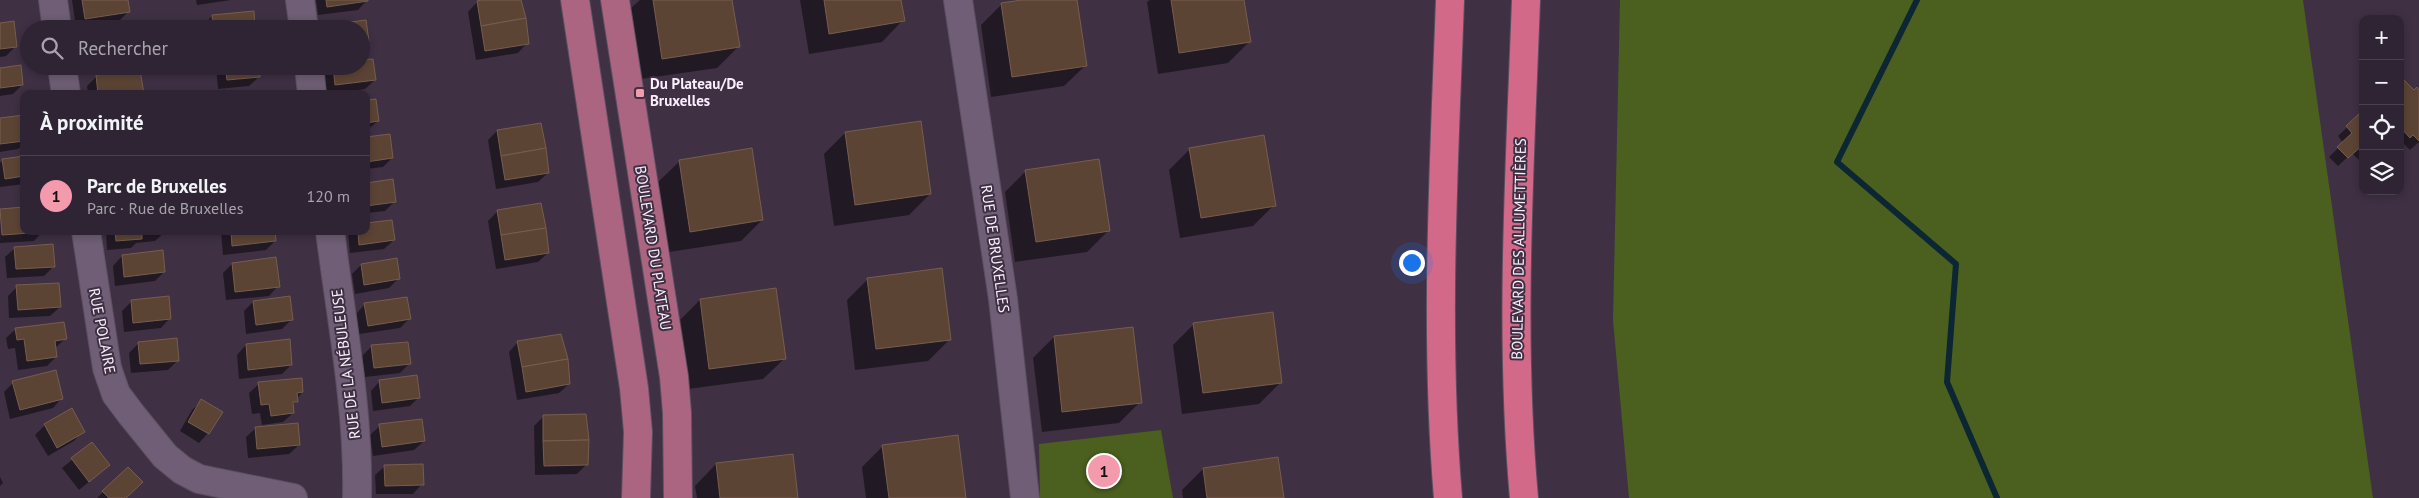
<!DOCTYPE html>
<html lang="fr">
<meta charset="utf-8">
<style>
:root{--surface:#2f2433;--page:#3b303f;--text:#f1f3f6;--muted:#a7a4ac;--line:#4a414e;--accent:#f39aac}
body{margin:0;font-family:"PT Sans",sans-serif;background:var(--page);color:var(--text)}
.controls{position:absolute;right:15px;top:15px;display:grid;overflow:hidden;border-radius:10px;box-shadow:0 2px 8px #0003}
.controls button{width:45px;height:45px;display:grid;place-items:center;padding:0;border:0;border-bottom:1px solid var(--line);background:var(--surface);color:var(--text);font:25px sans-serif}
.you{position:absolute;left:1411px;top:262px;width:18px;height:18px;margin:-12px;border:4px solid #fff;border-radius:50%;background:#1a73e8;box-shadow:0 0 0 8px #1a73e833}
.badge{display:grid;place-items:center;width:32px;height:32px;border-radius:50%;background:var(--accent);color:#111;font-size:16px;font-weight:700}
.pin{position:absolute;translate:-50% -50%;border:2px solid #fff;box-shadow:0 1px 5px #0006}
.list{margin:0;padding:0;list-style:none}
h2{display:flex;justify-content:space-between;align-items:center;height:65px;margin:0;padding:0 20px;font-size:21px}
h2 small{font-size:16px;font-weight:400;color:var(--muted)}
.list li{display:grid;grid-template-columns:32px 1fr auto;gap:15px;align-items:center;box-sizing:border-box;height:80px;padding:0 20px;border-top:1px solid var(--line)}
.list b{display:block;font-size:19px;white-space:nowrap}
.list p{margin:0;font-size:16px;white-space:nowrap;color:var(--muted)}
.list em{font-size:16px;font-style:normal;color:var(--muted)}
.icon{flex:none;width:28px;height:28px;fill:none;stroke:currentColor;stroke-width:2;stroke-linecap:round;stroke-linejoin:round}
.map{position:relative;flex:none;width:2419px;height:498px;overflow:hidden}
.search{position:absolute;background:var(--surface);box-shadow:0 2px 8px #0003;left:20px;top:20px;width:350px;height:55px;display:flex;align-items:center;gap:12px;box-sizing:border-box;padding:0 18px;border-radius:28px;color:var(--muted);font-size:19px}
.panel{position:absolute;background:var(--surface);box-shadow:0 2px 8px #0003;left:20px;top:90px;width:350px;height:145px;border-radius:10px}
.map>svg:first-child{display:block}
.green{fill:#4b5f1f}
.shadow{fill:#0007}
.lines{fill:none;stroke-linecap:round;stroke-linejoin:round}
.stream{stroke:#0c2733;stroke-width:6}
.building{fill:#5c4435;stroke:#775d4e}
.minor-casing{stroke:#5c4f61;stroke-width:30}
.major-casing{stroke:#5c4f61;stroke-width:30}
.highway-casing{stroke:#5c4f61;stroke-width:30}
.minor{stroke:#6f5e75;stroke-width:28}
.major{stroke:#ab6581;stroke-width:28}
.highway{stroke:#d36989;stroke-width:28}
.poi-dot{fill:#f39aac;stroke:#3f3044;stroke-width:2}
.labels{text-anchor:middle;stroke-width:4;stroke-linejoin:round;paint-order:stroke}
.poi-label{font-size:15px;font-weight:bold;fill:#faf0fd;stroke:#3f3044;text-anchor:start}
.street-label{font-size:15px;fill:#faf0fd;stroke:#3f3044}
</style>
<div class="map">
<svg width="2419" height="498" viewBox="0 0 2419 498">
<rect width="100%" height="100%" fill="#3f3044"/>
<g class="green">
<polygon points="1620,0 2303,0 2373,498 1629,498 1613,320"/>
<polygon points="1161,430 1173,498 1040,498 1039,444"/>
</g>
<g class="shadow">
<polygon points="72,0 126,0 128,12 119,21 76,28"/>
<polygon points="196,0 231,0 197,5"/>
<polygon points="316,0 367,0 358,10 318,15"/>
<polygon points="490,0 521,0 527,43 518,53 476,60 468,12 477,2"/>
<polygon points="640,0 731,0 738,47 717,68 641,79 630,9"/>
<polygon points="800,0 900,0 903,20 882,42 809,54"/>
<polygon points="1031,0 1076,0 1086,65 1064,86 991,97 981,25 1002,4"/>
<polygon points="1150,0 1243,0 1249,42 1228,63 1158,74 1147,2"/>
<polygon points="212,16 254,29 203,29 203,26"/>
<polygon points="365,22 367,41 361,47 361,29 327,29 329,26"/>
<polygon points="0,24 15,47 6,56 0,57"/>
<polygon points="93,66 133,66 94,72"/>
<polygon points="258,66 259,77 249,86 218,89 216,66"/>
<polygon points="332,66 361,66 375,80 365,89 326,94 324,74"/>
<polygon points="0,69 22,85 13,94 0,96"/>
<polygon points="96,77 142,94 88,94 87,86"/>
<polygon points="2400,78 2414,92 2419,92 2419,142 2410,150 2403,143 2400,146"/>
<polygon points="366,101 378,121 366,131"/>
<polygon points="2363,112 2363,164 2352,153 2338,166 2329,157 2343,143 2338,136"/>
<polygon points="24,116 24,144 18,149 0,152 0,119"/>
<polygon points="497,131 548,173 538,182 496,189 488,140"/>
<polygon points="845,133 930,194 909,215 834,226 824,154"/>
<polygon points="366,139 392,158 383,167 366,169"/>
<polygon points="1190,149 1274,205 1253,226 1180,238 1169,170"/>
<polygon points="24,157 24,184 0,187 0,163 3,160"/>
<polygon points="680,161 762,220 741,241 669,252 658,182"/>
<polygon points="1026,171 1109,230 1087,252 1015,262 1005,192"/>
<polygon points="366,184 395,201 385,211 366,213"/>
<polygon points="1,210 24,231 43,231 34,241 0,243"/>
<polygon points="498,211 548,253 538,262 496,269 488,221"/>
<polygon points="106,231 165,231 165,232 155,241 136,243 131,248 107,250"/>
<polygon points="221,231 274,231 275,241 266,250 223,255"/>
<polygon points="351,231 366,231 394,240 384,249 350,253 348,234"/>
<polygon points="15,248 54,266 44,276 7,278 5,257"/>
<polygon points="122,256 164,272 155,281 115,286 113,266"/>
<polygon points="232,264 278,286 269,296 226,300 223,273"/>
<polygon points="361,265 398,279 389,288 355,294 352,274"/>
<polygon points="868,279 950,339 928,361 855,370 847,300"/>
<polygon points="17,287 60,307 50,316 9,318 8,296"/>
<polygon points="775,290 785,358 763,379 688,389 679,321 700,300"/>
<polygon points="131,302 170,318 161,328 124,332 122,311"/>
<polygon points="253,302 292,319 282,329 246,334 244,311"/>
<polygon points="365,304 409,319 400,328 359,334 356,314"/>
<polygon points="1194,324 1281,382 1259,404 1182,414 1173,345"/>
<polygon points="16,329 65,339 55,348 56,357 47,366 18,370 15,348 8,349 6,338"/>
<polygon points="1054,337 1140,402 1119,423 1042,432 1033,358"/>
<polygon points="518,342 569,384 559,393 517,400 509,352"/>
<polygon points="139,343 178,360 168,370 131,373 129,353"/>
<polygon points="246,345 291,365 282,374 239,379 237,355"/>
<polygon points="372,346 409,364 400,373 365,377 362,356"/>
<polygon points="380,381 419,397 410,406 373,411 371,391"/>
<polygon points="13,383 62,398 53,408 10,419 4,392"/>
<polygon points="259,384 302,392 292,406 293,413 283,422 262,425 260,413 252,414 249,393"/>
<polygon points="202,401 208,433 199,443 180,431 192,410"/>
<polygon points="71,410 83,431 74,441 48,456 35,435 45,425"/>
<polygon points="543,417 587,464 577,474 535,475 534,426"/>
<polygon points="380,426 424,441 414,450 373,456 370,435"/>
<polygon points="256,428 299,445 289,454 248,458 246,437"/>
<polygon points="92,444 109,465 79,490 62,468"/>
<polygon points="883,446 965,498 866,498 862,467"/>
<polygon points="716,464 797,498 697,498 695,486"/>
<polygon points="385,466 422,484 413,494 376,494 375,475"/>
<polygon points="128,468 125,498 97,498"/>
<polygon points="1203,469 1283,498 1183,498 1182,490"/>
<polygon points="0,477 3,483 0,486"/>
</g>
<g class="lines">
<polyline class="stream" points="1917,0 1837,162 1956,264 1947,382 1997,498"/>
</g>
<g class="building">
<polygon points="82,0 128,0 130,12 85,19"/>
<polygon points="326,0 368,0 368,1 327,7"/>
<polygon points="482,0 521,0 526,18 481,26 477,1"/>
<polygon points="653,0 732,0 740,47 662,59"/>
<polygon points="824,0 901,0 905,21 829,34"/>
<polygon points="1022,0 1077,0 1087,66 1012,77 1001,3"/>
<polygon points="1171,0 1244,0 1251,42 1179,53"/>
<polygon points="254,11 255,29 213,29 212,15"/>
<polygon points="526,18 529,44 485,51 481,26"/>
<polygon points="366,20 369,41 361,42 361,29 329,29 329,25"/>
<polygon points="14,21 17,47 0,49 0,23"/>
<polygon points="373,59 376,80 335,85 333,66 361,66 361,60"/>
<polygon points="21,65 23,85 0,88 0,68"/>
<polygon points="225,66 259,66 260,77 227,80"/>
<polygon points="140,70 144,94 98,94 96,75"/>
<polygon points="2400,76 2414,90 2417,87 2419,90 2419,141 2413,135 2410,138 2401,128 2403,126 2400,122"/>
<polygon points="376,99 379,121 366,123 366,100"/>
<polygon points="2363,110 2363,145 2348,158 2337,147 2352,133 2346,126"/>
<polygon points="24,115 24,141 0,144 0,118"/>
<polygon points="921,121 931,194 855,205 845,132"/>
<polygon points="541,123 546,148 501,156 497,130"/>
<polygon points="390,134 393,158 366,162 366,137"/>
<polygon points="1264,135 1276,206 1201,218 1189,148"/>
<polygon points="546,148 549,173 505,180 501,156"/>
<polygon points="752,148 763,220 690,232 679,160"/>
<polygon points="24,156 24,176 5,179 2,159"/>
<polygon points="1099,159 1110,231 1036,242 1025,170"/>
<polygon points="393,179 396,202 366,206 366,183"/>
<polygon points="541,203 546,228 501,235 497,210"/>
<polygon points="24,207 24,231 44,232 2,235 0,209"/>
<polygon points="392,220 395,240 359,245 358,231 366,231 366,223"/>
<polygon points="546,228 549,253 505,260 501,235"/>
<polygon points="115,231 166,231 166,232 142,234 142,239 116,241"/>
<polygon points="231,231 275,231 276,241 232,246"/>
<polygon points="53,244 55,267 16,269 14,247"/>
<polygon points="163,250 165,272 124,277 122,255"/>
<polygon points="276,257 280,287 235,292 232,263"/>
<polygon points="397,258 400,279 364,285 361,264"/>
<polygon points="942,268 951,340 876,349 867,278"/>
<polygon points="59,283 61,307 18,310 16,285"/>
<polygon points="776,288 786,359 709,369 700,299"/>
<polygon points="169,296 171,319 133,323 131,300"/>
<polygon points="290,296 293,320 256,325 253,301"/>
<polygon points="407,297 411,319 368,326 364,303"/>
<polygon points="1273,312 1282,383 1203,393 1193,323"/>
<polygon points="64,322 67,339 55,341 57,357 27,361 24,339 17,340 15,328"/>
<polygon points="1133,327 1142,403 1062,412 1054,336"/>
<polygon points="561,334 568,359 522,367 517,341"/>
<polygon points="177,338 179,361 140,364 138,342"/>
<polygon points="290,339 292,365 248,370 246,344"/>
<polygon points="408,342 411,364 374,368 371,345"/>
<polygon points="568,359 570,384 526,392 522,367"/>
<polygon points="56,370 63,399 20,410 12,381"/>
<polygon points="417,375 420,398 382,403 379,380"/>
<polygon points="302,378 303,392 297,393 298,402 293,402 294,413 271,416 269,404 261,405 258,382"/>
<polygon points="201,399 223,412 209,434 188,422"/>
<polygon points="72,408 85,432 57,448 44,424"/>
<polygon points="586,414 589,440 543,441 543,415"/>
<polygon points="422,419 425,441 382,447 379,424"/>
<polygon points="298,423 300,445 257,449 255,427"/>
<polygon points="958,435 966,498 889,498 882,445"/>
<polygon points="589,440 588,465 544,466 543,441"/>
<polygon points="92,442 110,465 89,482 71,458"/>
<polygon points="793,454 798,498 720,498 716,463"/>
<polygon points="1278,457 1284,498 1207,498 1203,468"/>
<polygon points="423,464 424,485 385,486 384,465"/>
<polygon points="128,467 143,482 126,498 109,498 102,491"/>
</g>
<g class="lines">
<g class="minor-casing">
<g id="minor">
<polyline points="53,0 57,29"/>
<polyline points="300,0 304,29"/>
<polyline points="958,0 1003,299 1025,498"/>
<polyline points="62,66 66,94"/>
<polyline points="309,66 312,94"/>
<polyline points="86,231 107,368 116,394 131,414 165,456 182,470 199,479 293,498"/>
<path d="M330 231C341 319 359 409 357 498"/>
</g>
</g>
<g class="major-casing">
<g id="major">
<polyline points="575,0 634,388 638,432 636,498"/>
<polyline points="615,0 674,377 677,413 678,498"/>
</g>
</g>
<g class="highway-casing">
<g id="highway">
<path d="M1448 498C1434 332 1444 166 1450 0"/>
<path d="M1524 498C1509 332 1520 166 1526 0"/>
</g>
</g>
<use href="#minor" class="minor"/>
<use href="#major" class="major"/>
<use href="#highway" class="highway"/>
</g>
<rect class="poi-dot" x="635" y="88" width="10" height="10" rx="2.5"/>
<g class="labels">
<g class="poi-label">
<text x="650" y="89">Du Plateau/De<tspan x="650" dy="17">Bruxelles</tspan></text>
</g>
<g class="street-label">
<text transform="translate(653 248) rotate(81)" y="5">BOULEVARD DU PLATEAU</text>
<text transform="translate(995 249) rotate(82)" y="5">RUE DE BRUXELLES</text>
<text transform="translate(1519 249) rotate(-89)" y="5">BOULEVARD DES ALLUMETTIÈRES</text>
<text transform="translate(102 331) rotate(79)" y="5">RUE POLAIRE</text>
<text transform="translate(346 364) rotate(-97)" y="5">RUE DE LA NÉBULEUSE</text>
</g>
</g>
</svg>
<div class="controls">
<button>+</button>
<button>−</button>
<button><svg class="icon" aria-label="locate" viewBox="0 0 24 24"><circle cx="12" cy="12" r="6"/><path d="M12 2v4M12 18v4M2 12h4M18 12h4"/></svg></button>
<button><svg class="icon" aria-label="layers" viewBox="0 0 24 24"><path d="M12 4l9 5-9 5-9-5zM3 14l9 5 9-5"/></svg></button>
</div>
<div class="you"></div>
<div class="pin badge" style="left:1104px;top:471px">1</div>
<div class="search"><svg class="icon" aria-label="search" viewBox="0 0 24 24"><circle cx="10" cy="10" r="6"/><path d="M15 15l6 6"/></svg>Rechercher</div>
<section class="panel">
<h2>À proximité<small></small></h2>
<ul class="list">
<li><span class="badge">1</span><div><b>Parc de Bruxelles</b><p>Parc · Rue de Bruxelles</p></div><em>120 m</em></li>
</ul>
</section>
</div>
